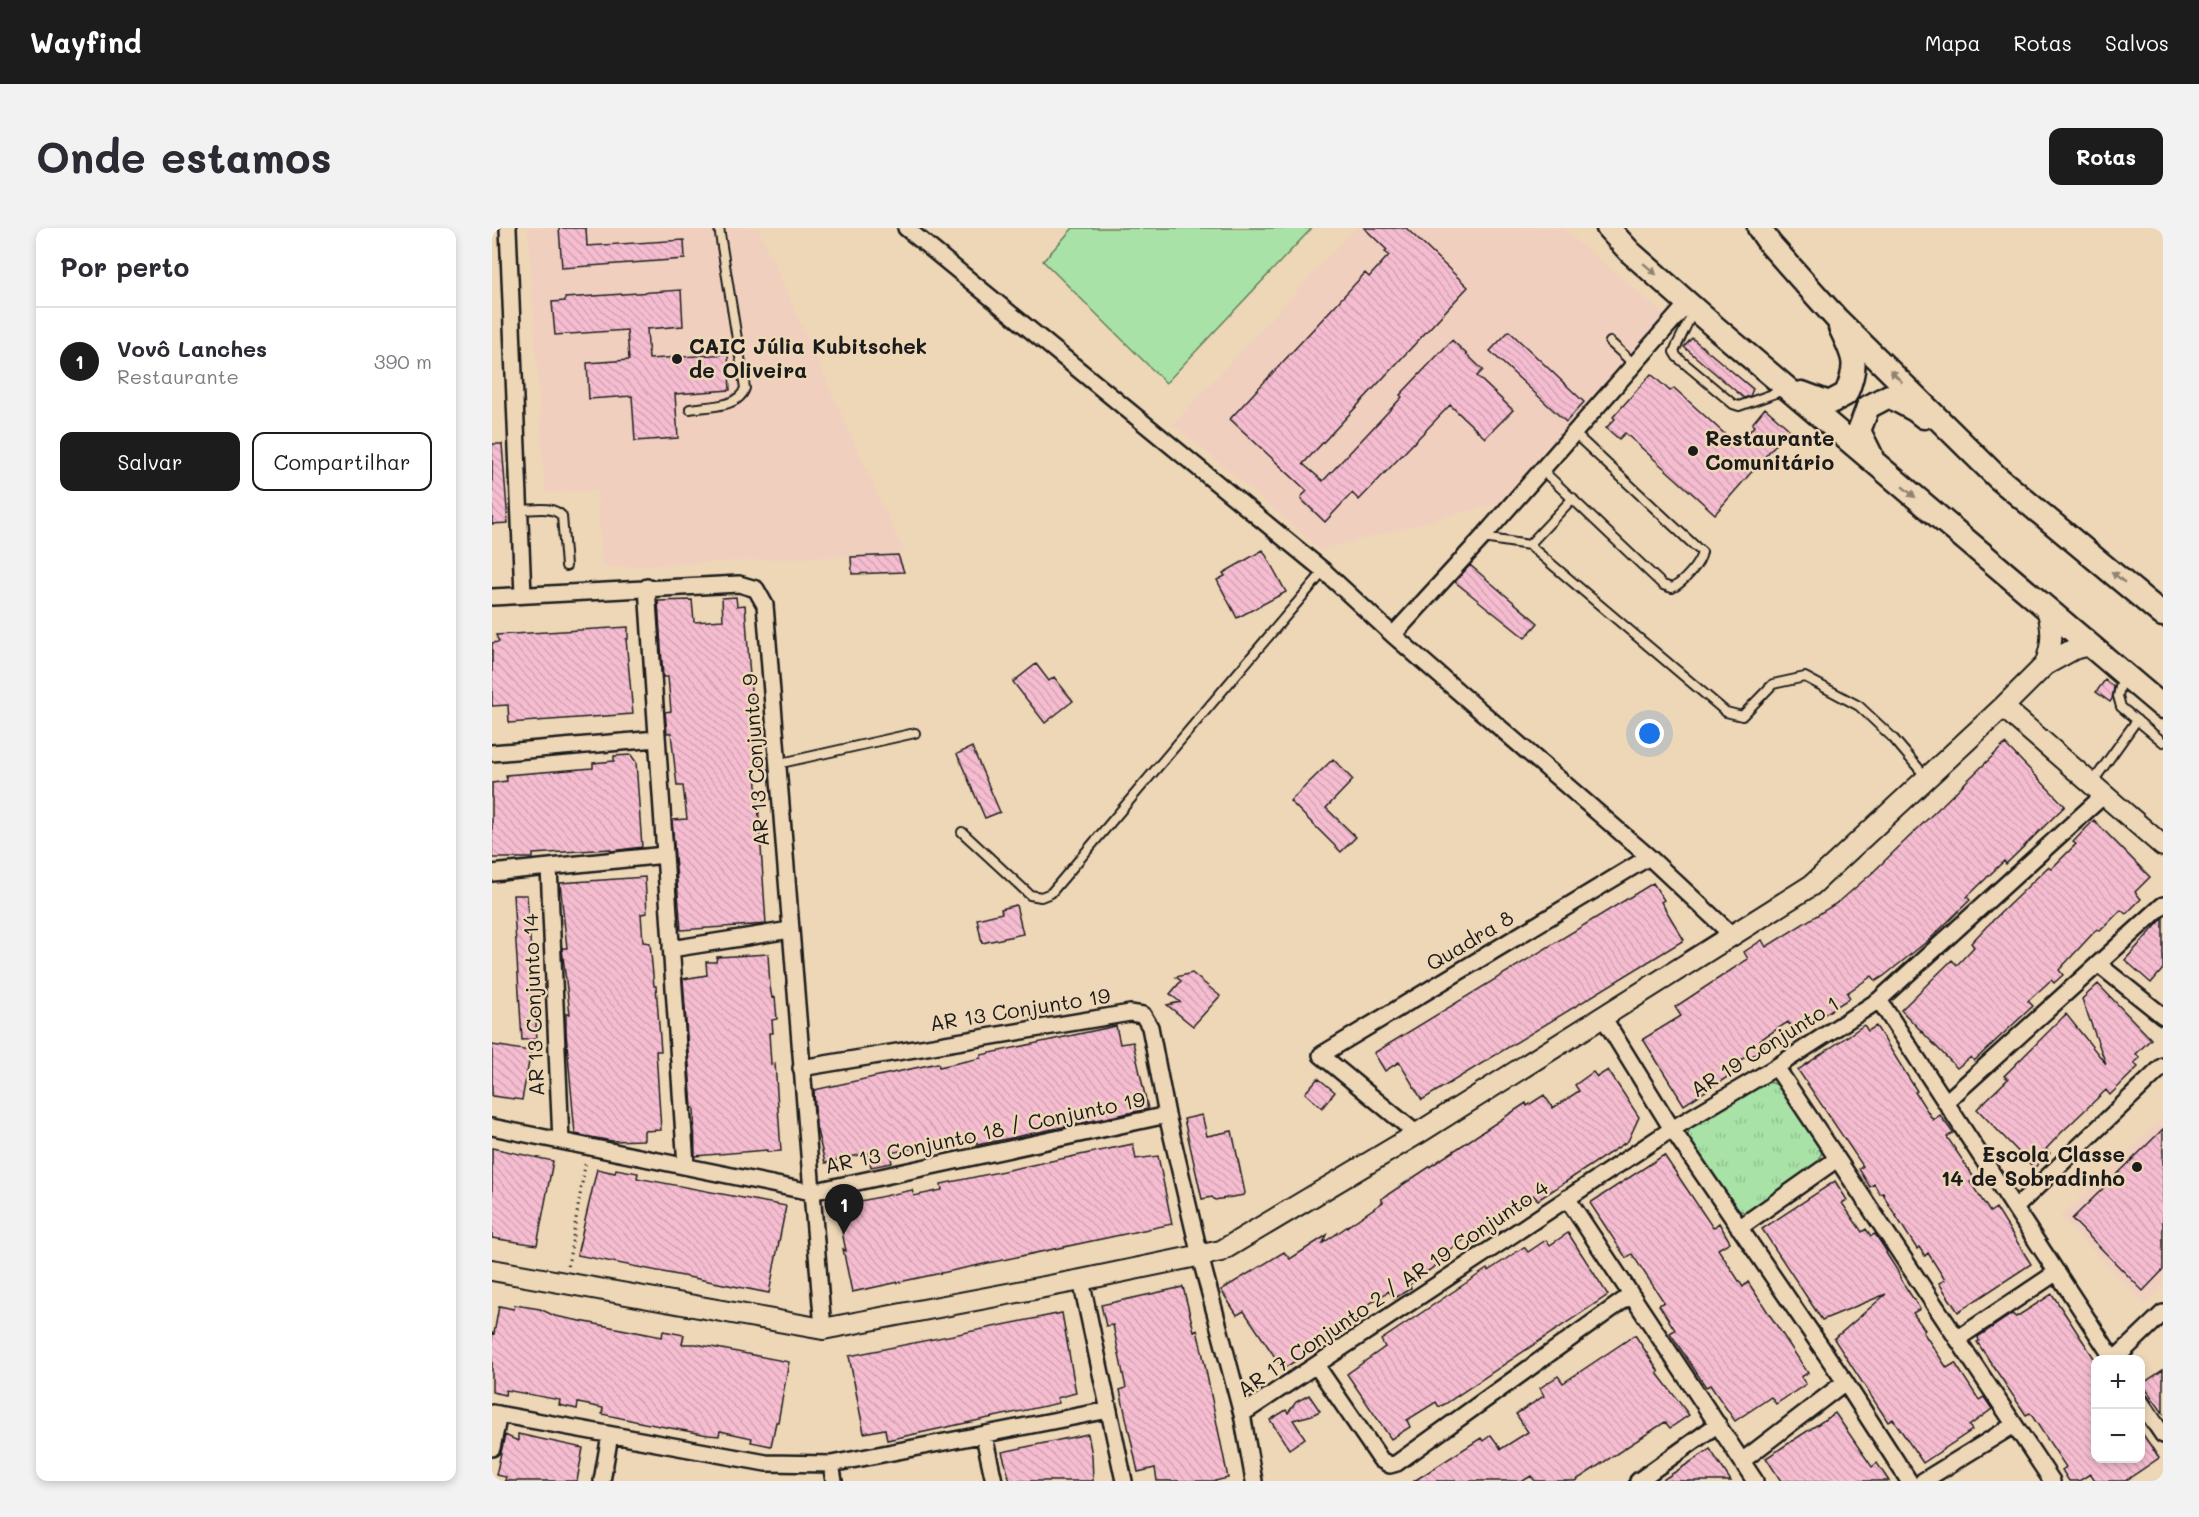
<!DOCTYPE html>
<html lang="pt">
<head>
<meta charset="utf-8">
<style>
  :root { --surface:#fff; --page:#f2f2f3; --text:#2b2b33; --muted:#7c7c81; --line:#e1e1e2; --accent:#1c1c1c }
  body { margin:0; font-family:Mali,sans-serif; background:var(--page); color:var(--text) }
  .controls { position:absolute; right:18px; bottom:18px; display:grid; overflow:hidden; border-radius:12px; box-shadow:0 3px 9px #0003 }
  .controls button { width:54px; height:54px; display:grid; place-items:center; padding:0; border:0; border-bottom:2px solid var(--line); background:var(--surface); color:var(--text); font:30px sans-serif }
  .you { position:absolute; left:1158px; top:506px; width:21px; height:21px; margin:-15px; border:4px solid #fff; border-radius:50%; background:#1a73e8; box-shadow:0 0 0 9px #1a73e833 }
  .badge { display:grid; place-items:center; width:39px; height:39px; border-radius:50%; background:var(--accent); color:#fff; font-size:20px; font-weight:700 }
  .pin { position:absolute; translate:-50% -50px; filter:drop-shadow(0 2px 3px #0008) }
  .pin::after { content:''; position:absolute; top:32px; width:21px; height:18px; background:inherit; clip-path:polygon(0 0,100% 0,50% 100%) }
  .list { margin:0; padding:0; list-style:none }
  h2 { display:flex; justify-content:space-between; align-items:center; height:78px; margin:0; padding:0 24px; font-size:26px }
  h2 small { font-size:20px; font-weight:400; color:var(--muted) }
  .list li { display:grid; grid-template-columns:39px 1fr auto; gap:18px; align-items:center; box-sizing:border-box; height:108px; padding:0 24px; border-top:2px solid var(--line) }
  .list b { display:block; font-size:22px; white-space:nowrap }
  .list p { margin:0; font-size:20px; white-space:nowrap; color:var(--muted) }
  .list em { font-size:20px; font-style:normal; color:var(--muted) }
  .actions { display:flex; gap:12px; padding:18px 24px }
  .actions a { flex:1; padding:14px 0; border:2px solid var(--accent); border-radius:12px; text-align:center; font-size:21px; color:var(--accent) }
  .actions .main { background:var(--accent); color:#fff }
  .map { position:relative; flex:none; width:1671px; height:1253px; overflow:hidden; border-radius:12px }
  header { display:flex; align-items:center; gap:36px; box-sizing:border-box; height:84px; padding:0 30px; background:var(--accent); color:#fff }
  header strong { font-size:28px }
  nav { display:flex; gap:33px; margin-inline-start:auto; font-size:21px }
  .intro { display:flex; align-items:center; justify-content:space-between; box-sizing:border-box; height:144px; padding:0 36px }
  h1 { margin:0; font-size:42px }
  .button { padding:15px 27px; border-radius:12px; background:var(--accent); color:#fff; font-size:21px; font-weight:700 }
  main { display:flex; gap:36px; padding:0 36px }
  aside { flex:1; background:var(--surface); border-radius:12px; box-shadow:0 3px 9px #0003 }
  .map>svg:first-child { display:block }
</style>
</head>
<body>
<header>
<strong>Wayfind</strong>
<nav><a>Mapa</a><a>Rotas</a><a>Salvos</a></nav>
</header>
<div class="intro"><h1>Onde estamos</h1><a class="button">Rotas</a></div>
<main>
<aside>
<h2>Por perto<small></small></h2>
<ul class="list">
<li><span class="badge">1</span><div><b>Vovô Lanches</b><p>Restaurante</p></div><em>390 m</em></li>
</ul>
<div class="actions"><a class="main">Salvar</a><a>Compartilhar</a></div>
</aside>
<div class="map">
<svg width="1671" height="1253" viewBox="0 0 1671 1253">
  <defs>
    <pattern id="park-tufts" width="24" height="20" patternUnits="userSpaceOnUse" patternTransform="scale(1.5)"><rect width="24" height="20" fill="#a9e2a6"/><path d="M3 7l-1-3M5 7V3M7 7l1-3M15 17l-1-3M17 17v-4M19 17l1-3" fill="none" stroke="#91c18e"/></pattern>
    <pattern id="building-back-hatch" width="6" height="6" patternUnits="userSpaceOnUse" patternTransform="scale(1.5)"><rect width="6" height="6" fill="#f6bdd1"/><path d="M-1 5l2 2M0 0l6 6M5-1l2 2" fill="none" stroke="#d2a2b3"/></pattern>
  </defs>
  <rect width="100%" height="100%" fill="#eed7b7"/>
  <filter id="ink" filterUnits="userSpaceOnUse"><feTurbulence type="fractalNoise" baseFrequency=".0167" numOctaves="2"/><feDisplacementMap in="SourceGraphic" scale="12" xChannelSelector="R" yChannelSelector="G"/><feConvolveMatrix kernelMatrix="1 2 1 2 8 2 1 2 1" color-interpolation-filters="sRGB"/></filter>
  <g filter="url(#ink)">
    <path fill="#f0cfbf" d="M36 0H266L412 325 110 340 105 263 53 264Z
      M863 0H1070L1173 87 1006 275 829 322 681 196Z
      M1671 890V1059L1653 1076 1568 989Z"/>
    <path fill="#a9e2a6" stroke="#627f61" stroke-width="1.5" d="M581 0H820L674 155 551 33Z"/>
    <path fill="url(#park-tufts)" stroke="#627f61" stroke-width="1.5" d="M1271 854 1281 855 1289 859 1331 921 1325 937 1256 983 1252 984 1245 982 1195 912 1196 905 1199 899Z"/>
    <path fill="url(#building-back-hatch)" stroke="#1c1c1c" stroke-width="1.5" d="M67 0H94L95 18 192 12 193 31 70 40Z
      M872 0H914L976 59 811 236 831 253 910 169 908 167 960 112 991 142 985 148 1021 182 993 210 958 177 867 272 860 265 833 294 810 272 809 269 815 263 738 191 873 45 877 49 897 27 893 24 895 22Z
      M189 62 191 98 155 101 157 131 236 126 238 162 183 166 186 210 143 213 140 168 97 171 95 135 137 132 135 102 63 107 60 74 73 73V70Z
      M1017 103 1092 174 1074 194 998 123Z
      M1200 110 1261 161 1258 168 1252 170 1192 119Z
      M1159 146 1178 163 1182 160 1246 218 1262 198 1260 196 1273 180 1297 201 1223 286 1133 205 1127 211 1114 200 1123 191 1121 189Z
      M0 216H10L16 295 0 296Z
      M771 322 794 364 745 390 725 352 733 348 731 345Z
      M406 327 412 344 360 346 359 329Z
      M978 337 1046 395 1033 410 963 354Z
      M244 369 245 378 253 377 263 521H266L267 542 264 543 274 696 189 702 180 592 195 591 191 558H185L179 505H175L173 484 179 483 176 449H171L166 373 200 372 202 394 231 392 230 370Z
      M136 399V411H134L141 486 17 495 16 477 0 478V415L7 414 4 407Z
      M544 436 557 453 562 449 581 473 553 495 521 454Z
      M1613 452 1622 459 1620 471 1618 474 1604 464Z
      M1513 516 1573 578 1514 636 1512 633 1475 669 1478 672 1438 711 1392 748 1384 753 1380 748 1355 765 1358 770 1303 805 1296 794 1268 812 1273 820 1257 830 1255 828 1234 842 1237 848 1192 877 1151 811 1189 788 1183 779 1256 731 1252 724 1270 712 1274 719 1348 673 1379 646Z
      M480 519 508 584 493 590 465 526Z
      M139 527 144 534 150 619 119 623 118 621 41 626V630H0V555L15 553 14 547 101 540V535L122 533V528Z
      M841 531 861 552 834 580 864 609 849 624 798 573Z
      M1602 592 1658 649 1643 664 1649 671 1634 686 1629 682 1608 703 1605 701 1567 742 1571 747 1562 755 1559 752 1536 773 1541 778 1482 833 1479 829 1465 840 1409 782 1460 732 1465 737 1482 719 1479 715 1494 699 1556 639 1559 641 1584 616 1581 614Z
      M153 649 155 685 149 686 151 714 158 715 162 758H164L169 823H164L169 902 152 903V912L120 913 83 906 74 804V786H78L70 720H75L68 655Z
      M1161 655 1172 672 1169 674 1192 712 930 872 907 834 893 843 882 825Z
      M21 667H35L45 811 30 812Z
      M524 677 531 706 490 715 485 691 510 685 509 681Z
      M1671 690V741L1659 755 1633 732Z
      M276 726 278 758 280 770 283 769 285 791 280 792 281 805H277L279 836 283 835 289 923 275 924V922L203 928 202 880H200L191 751 215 747 214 734H224L225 729Z
      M700 745 728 768 701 798 675 777 688 774 678 766 689 753 684 749Z
      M1606 756 1659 811 1644 826 1648 830 1642 835 1646 839 1618 867 1614 862 1569 905 1554 921 1558 925 1542 940 1485 881 1516 851 1512 848 1574 786 1614 836 1590 771Z
      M1372 797 1376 803 1384 798 1425 863 1423 864 1441 892 1448 887 1461 905 1455 909 1483 951 1478 954 1498 984 1504 980 1539 1036 1466 1084 1447 1055 1453 1052 1436 1025 1433 1028 1427 1019 1425 1021 1395 974 1391 965 1388 966 1382 956 1378 959 1367 941 1371 938 1306 842Z
      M624 798 628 816 641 814 656 881 485 917 484 910 432 921 431 918 398 925 400 935 379 939 376 925 333 935 324 898 322 862 446 835 447 839 489 830V827Z
      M0 817 39 823 30 872 0 868Z
      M1116 842 1147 889 1136 913 1046 972 1041 967 1016 983 1006 991 1007 993 990 1005 991 1008 979 1016 975 1010 951 1026 954 1030 917 1057 919 1060 902 1071 897 1063 842 1099 846 1105 791 1141 752 1083 745 1087 729 1062 792 1024 798 1031 835 1007 831 1015 891 974 889 971 1034 875 1035 878 1052 867 1061 880 1087 863 1083 857 1101 844 1105 849Z
      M826 850 843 864 830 880 813 865Z
      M710 887 715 908 740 903 753 965 752 967 723 972 720 969 710 971 692 891Z
      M1671 901V1042L1651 1063 1580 991Z
      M641 916 644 931 666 928 680 996 360 1064 351 1021 354 1023 346 984 365 980 364 974 420 962 422 968 450 962 449 956Z
      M0 920 61 933 45 1017 0 1010Z
      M1172 927 1221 1000 1227 995 1238 1014 1226 1021 1251 1059 1256 1054 1316 1145 1309 1149 1314 1156 1284 1176 1279 1169 1243 1193 1218 1157 1214 1159 1178 1105 1183 1102 1167 1077 1172 1074 1140 1026 1134 1030 1098 975Z
      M105 941 123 945 124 941 146 945 145 950 294 978 277 1065 85 1027Z
      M1343 953 1355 972 1350 975 1370 1004 1374 1001 1379 1008 1383 1006 1395 1024 1394 1025 1405 1042 1409 1052 1428 1081 1421 1085 1433 1102 1431 1104 1455 1140 1463 1135 1487 1172 1492 1169 1500 1181 1477 1198 1480 1202 1431 1235 1401 1191 1396 1194 1342 1111 1394 1066 1330 1092 1270 1001Z
      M1076 1005 1116 1067 953 1176 947 1179 944 1174 915 1192 918 1199 899 1211 855 1146 893 1119 889 1112 977 1053 995 1041 996 1043 1032 1019 1036 1024 1054 1012 1058 1017Z
      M691 1059 702 1103 705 1102 710 1123 736 1250 723 1253H665L663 1240 646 1244 628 1162 634 1160 621 1097 614 1098 609 1077Z
      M1560 1066 1604 1133V1230H1648V1202L1667 1230 1633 1253H1603L1598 1246 1587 1253H1577L1570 1242 1574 1239 1538 1185 1534 1187 1485 1114 1487 1113 1486 1109 1520 1086 1524 1089Z
      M23 1077 48 1081 63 1088 170 1109 171 1103 192 1107 190 1116H204L297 1134 286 1194H284L279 1218 259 1214 260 1210 228 1203 227 1208 216 1207 152 1195 110 1186 111 1180 86 1175 85 1181 67 1177 68 1172 14 1162 13 1167 0 1164V1105L2 1106 7 1078 22 1081Z
      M570 1085 584 1165 565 1170 567 1175 395 1212 393 1201 372 1205 357 1128Z
      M1143 1107 1167 1144 1165 1145 1197 1187 1178 1200 1173 1194 1083 1253H1043L1039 1248 1031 1253H922L989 1210 991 1213 999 1207 1009 1221 1036 1204 1024 1186 1052 1168 1048 1160 1066 1148 1071 1155Z
      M1671 1142V1185L1650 1156Z
      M817 1167 828 1183 820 1187 801 1192 813 1210 797 1221 778 1192 794 1182 796 1185 804 1174Z
      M1343 1185 1380 1239 1385 1235 1397 1253H1289L1274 1230Z
      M26 1206 91 1220 85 1253H13L14 1249 4 1247 13 1207 26 1213Z
      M596 1206 600 1227 601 1253H518L510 1224Z
      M1218 1221 1239 1253H1169L1200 1233Z"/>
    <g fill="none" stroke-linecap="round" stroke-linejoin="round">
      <defs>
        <path id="service" d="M1202 82 1184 119 1182 124 1185 129 1241 176 1247 178 1292 162
          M1118 114 1143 137
          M198 181C216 178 247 180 253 160L227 0
          M1050 242 1171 357 1180 360C1191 355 1208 336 1210 324L1204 319 1083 206
          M28 282C41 282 60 277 70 288L74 338
          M991 310 1037 317 1234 484 1250 488 1281 456 1313 449 1367 478 1401 510 1434 549
          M1037 317 1081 270
          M1630 450 1626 468 1629 479 1671 514
          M285 536 423 505
          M1600 555 1645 492
          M470 604 538 667 549 669 559 665 832 343"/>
        <path id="minor" d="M16 0 31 367
          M414 0 832 343 901 407 1157 629
          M155 359 194 938
          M0 369 247 356 264 361 273 377 331 1101
          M901 407 990 310 1196 75
          M0 525 165 511
          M57 639 69 913
          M0 645 173 627
          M179 721 298 702
          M1606 736 1671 788
          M1387 772 1622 1132
          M1111 789 1180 901 1353 1154 1417 1253
          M1284 839 1560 1253
          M309 840 638 785 651 787 658 799 675 887 708 1028 750 1186 762 1253
          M1454 874 1671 677
          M0 899 319 964 675 887
          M925 906 829 827 1157 629 1240 707
          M1075 970 1263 1253
          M1523 980 1671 838
          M1247 1000 1345 931
          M589 1052 632 1253
          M1465 1111 1565 1044
          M1622 1132 1671 1085
          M824 1137 889 1232 898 1237 905 1235 1139 1067
          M1648 1173 1671 1207
          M0 1185 274 1235 339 1236 617 1182
          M750 1186 1180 901 1284 839 1387 772 1612 567
          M492 1208 502 1253
          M0 1220 7 1186
          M1250 1233 1353 1154
          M339 1236 342 1253
          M110 1253 118 1207
          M1146 1253 1226 1196
          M1431 1253 1522 1197"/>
        <path id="tertiary" d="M1553 437C1561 416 1561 402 1555 380
          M1511 479 1671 618
          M0 1042 331 1101 589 1052 729 1023 925 906 1320 657 1511 479 1553 437 1582 421 1597 417"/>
        <path id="secondary" d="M1116 0 1138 24 1224 100 1671 479
          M1267 0 1278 16 1344 90 1505 249 1671 387
          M1310 165 1337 175 1354 166C1367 135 1362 129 1348 99
          M1379 227 1367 203 1376 179 1397 168 1423 182 1432 189"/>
      </defs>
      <use href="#service" stroke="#1c1c1c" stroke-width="12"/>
      <use href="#minor" stroke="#1c1c1c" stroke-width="20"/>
      <use href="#tertiary" stroke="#1c1c1c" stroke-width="24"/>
      <use href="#secondary" stroke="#1c1c1c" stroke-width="27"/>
      <path stroke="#1c1c1c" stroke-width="3" stroke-dasharray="1.5 4.5" stroke-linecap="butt" d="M76 1038 94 932"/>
      <use href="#service" stroke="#eed7b7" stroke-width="8"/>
      <use href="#minor" stroke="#eed7b7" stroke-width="15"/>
      <use href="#tertiary" stroke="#eed7b7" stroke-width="20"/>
      <use href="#secondary" stroke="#eed7b7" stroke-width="22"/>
    </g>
    <defs><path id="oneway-solid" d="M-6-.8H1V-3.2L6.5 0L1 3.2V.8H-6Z" transform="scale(1.5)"/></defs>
    <g fill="#908371">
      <use href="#oneway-solid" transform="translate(1158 41) rotate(41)"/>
      <use href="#oneway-solid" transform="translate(1404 148) rotate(-135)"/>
      <use href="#oneway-solid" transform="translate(1417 264) rotate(40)"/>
      <use href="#oneway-solid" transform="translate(1626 349) rotate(-140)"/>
    </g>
  </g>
  <g fill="#1c1c1c" stroke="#eed7b7" stroke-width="2">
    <circle cx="185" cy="131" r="6"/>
    <circle cx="1201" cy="223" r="6"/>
    <circle cx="1645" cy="939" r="6"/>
  </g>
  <g text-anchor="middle" stroke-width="5" stroke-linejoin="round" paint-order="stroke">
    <g font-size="21" font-weight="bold" fill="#1c1c1c" stroke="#eed7b7" text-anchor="start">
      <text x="197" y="126">CAIC Júlia Kubitschek<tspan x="197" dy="24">de Oliveira</tspan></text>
      <text x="1213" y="218">Restaurante<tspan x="1213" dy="24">Comunitário</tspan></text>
      <text x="1633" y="934" text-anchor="end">Escola Classe<tspan x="1633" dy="24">14 de Sobradinho</tspan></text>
    </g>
    <g font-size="21" fill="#1c1c1c" stroke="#eed7b7">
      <text transform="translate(264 532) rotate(-94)" y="7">AR 13 Conjunto 9</text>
      <text transform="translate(978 713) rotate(-31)" y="7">Quadra 8</text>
      <text transform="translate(42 777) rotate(-92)" y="7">AR 13 Conjunto 14</text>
      <text transform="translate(528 782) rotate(-9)" y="7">AR 13 Conjunto 19</text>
      <text transform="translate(1273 819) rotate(-32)" y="7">AR 19 Conjunto 1</text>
      <text transform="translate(493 905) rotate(-12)" y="7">AR 13 Conjunto 18 / Conjunto 19</text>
      <text transform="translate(901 1061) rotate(-34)" y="7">AR 17 Conjunto 2 / AR 19 Conjunto 4</text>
    </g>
  </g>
</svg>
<div class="controls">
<button>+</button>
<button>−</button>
</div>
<div class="you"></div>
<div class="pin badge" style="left:352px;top:1006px">1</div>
</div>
</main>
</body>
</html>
